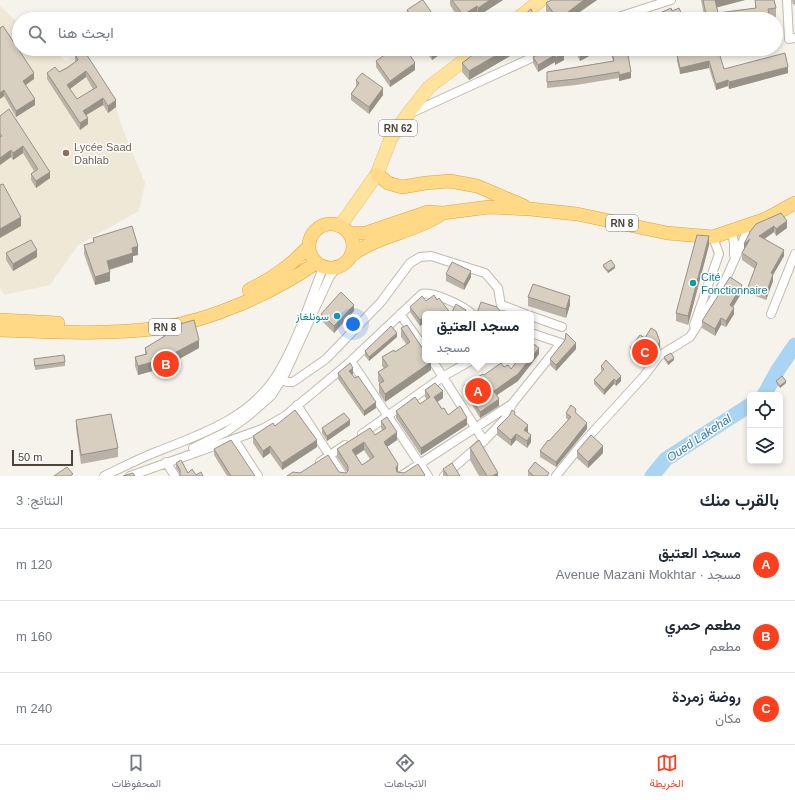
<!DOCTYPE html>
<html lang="ar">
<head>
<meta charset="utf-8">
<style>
  :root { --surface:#fff; --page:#f6f6f7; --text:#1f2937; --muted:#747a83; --line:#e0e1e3; --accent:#fc3f1d }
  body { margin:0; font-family:Helvetica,Vazirmatn,sans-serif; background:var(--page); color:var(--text); direction:rtl }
  .controls { position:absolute; right:12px; bottom:12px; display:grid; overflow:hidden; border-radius:6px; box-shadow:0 2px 6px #0003 }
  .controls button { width:36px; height:36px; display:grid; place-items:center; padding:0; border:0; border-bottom:1px solid var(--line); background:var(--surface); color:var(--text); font:20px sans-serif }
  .scale { position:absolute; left:12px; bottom:10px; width:61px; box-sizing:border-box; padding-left:4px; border:2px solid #4b4439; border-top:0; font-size:11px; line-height:14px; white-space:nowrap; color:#4b4439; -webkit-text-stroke:3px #fff; paint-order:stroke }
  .you { position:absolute; left:353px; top:324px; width:14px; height:14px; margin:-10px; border:3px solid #fff; border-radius:50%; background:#1a73e8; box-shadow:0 0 0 6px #1a73e833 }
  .badge { display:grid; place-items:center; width:26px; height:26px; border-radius:50%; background:var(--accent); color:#fff; font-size:13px; font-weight:700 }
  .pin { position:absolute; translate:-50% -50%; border:2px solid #fff; box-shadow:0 1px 4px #0006 }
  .popup { position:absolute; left:422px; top:311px; width:112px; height:52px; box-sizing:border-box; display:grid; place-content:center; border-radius:6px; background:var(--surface); filter:drop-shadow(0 1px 3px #0005); font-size:13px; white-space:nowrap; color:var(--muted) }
  .popup b { font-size:15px; color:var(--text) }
  .popup::after { content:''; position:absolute; left:50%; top:100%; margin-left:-8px; border:8px solid transparent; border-top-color:var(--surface) }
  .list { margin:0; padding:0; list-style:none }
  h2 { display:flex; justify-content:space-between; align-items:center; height:52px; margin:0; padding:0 16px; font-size:17px }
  h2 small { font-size:13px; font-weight:400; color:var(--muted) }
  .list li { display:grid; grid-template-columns:26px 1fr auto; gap:12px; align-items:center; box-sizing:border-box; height:72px; padding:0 16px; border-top:1px solid var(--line) }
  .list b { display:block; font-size:15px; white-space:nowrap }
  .list p { margin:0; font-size:13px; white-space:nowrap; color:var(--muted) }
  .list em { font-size:13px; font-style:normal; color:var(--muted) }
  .icon { flex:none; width:22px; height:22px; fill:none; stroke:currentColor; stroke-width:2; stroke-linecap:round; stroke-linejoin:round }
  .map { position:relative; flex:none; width:795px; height:476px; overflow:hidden; direction:ltr }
  .search { position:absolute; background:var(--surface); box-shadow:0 2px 6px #0003; left:12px; right:12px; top:12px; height:44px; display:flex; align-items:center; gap:10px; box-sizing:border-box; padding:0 14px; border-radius:22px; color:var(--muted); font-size:15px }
  .sheet { height:268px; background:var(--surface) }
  nav { display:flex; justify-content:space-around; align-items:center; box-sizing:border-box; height:56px; border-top:1px solid var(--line); background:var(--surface); font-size:11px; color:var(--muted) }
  nav a { display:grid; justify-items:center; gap:2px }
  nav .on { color:var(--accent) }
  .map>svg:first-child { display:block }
</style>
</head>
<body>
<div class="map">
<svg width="795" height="476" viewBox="0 0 795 476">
  <rect width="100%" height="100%" fill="#f6f3ec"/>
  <path fill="#efe8d6" d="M0 6 19 24V49H51L66 61 77 55 116 107 120 122 145 183 139 211 78 245 50 285 4 295 0 287Z"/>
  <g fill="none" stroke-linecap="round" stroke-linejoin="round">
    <path stroke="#a9d4f2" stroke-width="15" d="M764 395 778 370 795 345
      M652 476 666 459 750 405"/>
    <defs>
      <path id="minor" d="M787 0 789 39 795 38
        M612 19 671 0
        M411 113 551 49
        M732 232 734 243V255
        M502 305 525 314
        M400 314 425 349
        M771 314 795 254
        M531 316 562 327
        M694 325 719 254 713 237
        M432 360 484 441
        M351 361 428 476
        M278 377 287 382H293L326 359 381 302 410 263 420 257 431 256 485 273 498 288 502 311
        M297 405 343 476
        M362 434 444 376 472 360
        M234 439 258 476
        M193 448 226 432 247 417 271 396 284 376 330 276 336 269
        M166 462 175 476
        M320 462 345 445
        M104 476C121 468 138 459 156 452 202 434 251 418 278 373 297 342 308 306 321 273L320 266
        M130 476 262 429 285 416 351 361 422 294C433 291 464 306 472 314
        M401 476 512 404
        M444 476 484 441 505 419 512 404 561 343 531 333
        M556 476 581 445 644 376 659 356 690 337 725 281 745 236V228"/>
      <path id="primary" d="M517 19 541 0
        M340 226 377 174 391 138 407 115 429 87 479 49"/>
      <path id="trunk" d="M377 174 388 183 402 187 426 183 450 181 477 186 524 206
        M309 246a22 22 0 1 1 44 0a22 22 0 1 1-44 0Z
        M349 233H366L428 212 443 213 489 207 530 209 577 214 667 233 713 237 766 219 795 203
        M352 255C379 235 415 232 443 213
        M249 290C272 278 291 266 308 247
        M0 320 58 323
        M0 330C53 332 108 335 160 328 212 320 273 293 316 263"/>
    </defs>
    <use href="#minor" stroke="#c2bbae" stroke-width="10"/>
    <use href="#primary" stroke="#e6c16a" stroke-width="14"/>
    <use href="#trunk" stroke="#e0a43c" stroke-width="14"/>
    <use href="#minor" stroke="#fff" stroke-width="8"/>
    <use href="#primary" stroke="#ffe39c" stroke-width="13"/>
    <use href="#trunk" stroke="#ffd985" stroke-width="13"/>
  </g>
  <path fill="#bab2a6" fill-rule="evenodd" d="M450 0H503L478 16 477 15 471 19H459L450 5Z
    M551 0H597L571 18V19H552L546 11V3Z
    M701 0H745L717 7 718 13 755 8V0H774L776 8V17H769L770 19H702V15H704Z
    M792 0H795V4L793 5Z
    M407 10 436 19H408L407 17Z
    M672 11 682 19H661L660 17V13Z
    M0 28 34 79 25 85 35 105 16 117 4 96 0 99Z
    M424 49H448L432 60Z
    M481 49H522L469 80 462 72V63Z
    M550 49 564 60 555 65V62L538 72 533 63V57Z
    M574 49H602L580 61Z
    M610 49H627L631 78 619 81V78L576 85 547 88V72L613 61Z
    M703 49 724 69 788 73 729 89 728 86 716 90 709 68 680 74 677 61V55Z
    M722 49H759L723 54Z
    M75 54 116 107 108 113 103 105 86 115 88 124 80 130 47 79V73L59 72 75 62ZM86 77 93 89 77 99 70 89Z
    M376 61 415 70 390 87 376 67Z
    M356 80 383 95 369 114 351 100V94L356 87Z
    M0 116 50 178 36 188 31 180V174L34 171 23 153 13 160 11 157 0 165Z
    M781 213 787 228 776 236 774 232 765 239 784 256 773 275V281L766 300 748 293V287L755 269 742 260V253L744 249Z
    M93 238 138 255 133 256V262L110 270V281L95 285 84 254V245L93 243Z
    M709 245 688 325 676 321V313Z
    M6 253 37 257 13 271 6 260Z
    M603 265 615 268 608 273 603 267Z
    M446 274 471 277 464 290 446 281Z
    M742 292 733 307 734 314 726 327 721 325 715 336 702 328V321Z
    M528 297 570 305 566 318 528 306Z
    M437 300 451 314H425L420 326 410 312V307L426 301Z
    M354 311 334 333 321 320V314Z
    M401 328 431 370 385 402 379 393V384H380L378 381V372L384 369 382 366V357L395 352 407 345 401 337Z
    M163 329 199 348 163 368 138 375 135 366V357L145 354V348L163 338Z
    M397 337 369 361 365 356V351Z
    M645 338 660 349 653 355H650L643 364 630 355V348Z
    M576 349 556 371 550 365V359Z
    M539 354 518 381 497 395 499 406 480 418 464 391V385L484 375 504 367 511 369Z
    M664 357 674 360 668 365 664 359Z
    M34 359 65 362V366L35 370Z
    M601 366 621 381 616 386 614 384 604 395 594 384V380L602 371 601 370Z
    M338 373 353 374H352L376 408 364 416 338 379Z
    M776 381 786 383 780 388 776 383Z
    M425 390 443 398 437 402 442 409 448 415 467 425 421 455 396 418V411L420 404 427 400 425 397Z
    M566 413 576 414 587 429 556 467 540 457V451L549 441 568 420 566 418Z
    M515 415 528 431V432L531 442 527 448 516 440 511 446 497 435V428Z
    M76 420 118 448V457L81 464 76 428Z
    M381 421 397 440 387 447 398 471V472L425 476 300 473 339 472 346 473 347 472 337 457V449L375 435 382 430 381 428ZM364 450 370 459 362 465 356 455Z
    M350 425 327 441 322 433V428Z
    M275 426 317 447 282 470 270 453 263 458 253 443V436Z
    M470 448 498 476H479L470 460Z
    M214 449 255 476H227L214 455Z
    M577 451 603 453 588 468 577 458Z
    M176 463 188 473 196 475 180 474 176 468Z
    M443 469 460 476H443Z
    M528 471 549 476H528Z"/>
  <path fill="#979187" d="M490 0H503L478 16V8Z
    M584 0H597L571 18V19H568V12Z
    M715 0H745L715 8Z
    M477 6V15L471 19H463V15Z
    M682 15V19H675V18Z
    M438 49H448L432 60V53Z
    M507 49H522L469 80V71Z
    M592 49H602L580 61V55Z
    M564 53V60L555 65V58Z
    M555 55V62L538 72V65Z
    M709 61V68L680 74V68Z
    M415 63V70L390 87V81Z
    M788 67V73L729 89V82Z
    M86 71V77L67 91V85Z
    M631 72V78L619 81V75Z
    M34 73V79L23 87V81Z
    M728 80V86L716 90V84Z
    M383 88V95L369 114V107Z
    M4 90V96L0 99V93Z
    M103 98V105L83 117V111Z
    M35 99V105L16 117V111Z
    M116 100V107L108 113V106Z
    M88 118V124L80 130V123Z
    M23 146V153L13 160V153Z
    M11 150V157L0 165V158Z
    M50 172V178L36 188V181Z
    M21 217V226L0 238V229Z
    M787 221V228L776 236V229Z
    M774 226V232L759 242V236Z
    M709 236V245L688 325V316Z
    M750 239 744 251V244Z
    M138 246V255L133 256V262L107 270V261L132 248Z
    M37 250V257L13 271V264Z
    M784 250V256L773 275V281L766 300V294L771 273Z
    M615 266V268L608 273V271Z
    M471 271V277L464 290V284Z
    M110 272V281L95 285V277Z
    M742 285V292L730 312V305Z
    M570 296V305L566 318V309Z
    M354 305V311L334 333V326Z
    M734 308V314L726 327V321Z
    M425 317V322L420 326V320Z
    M721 318V325L715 336V329Z
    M397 333V337L369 361V357Z
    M199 340V348L163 368 138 375V366Z
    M660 342V349L653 355V349Z
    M576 343V349L556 371V365Z
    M539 348V354L518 381 494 397V391L529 360H531V358Z
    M650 348V355L643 364V357Z
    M674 358V360L668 365V362Z
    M431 362V370L385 402V394Z
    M353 368V374L349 376V371Z
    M621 376V381L616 386V381Z
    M614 379V384L604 395V390Z
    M786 381V383L780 388V386Z
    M443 391V398L434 404V397Z
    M499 399V406L480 418V412Z
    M376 402V408L364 416V411Z
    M467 418V425L421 455V448Z
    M350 420V425L327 441V436Z
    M587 423V429L556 467V462Z
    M528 425V431L524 437V430Z
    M397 432V440L384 449V442Z
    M516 434V440L511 446V440Z
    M531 435V442L527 448V441Z
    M317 440V447L282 470V463Z
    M364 442V450L352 458V450Z
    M270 446V453L263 458V451Z
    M603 446V453L588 468V462Z
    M398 464V471L396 476V468Z
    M498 473V476H492Z"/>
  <path fill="#d8cfc1" stroke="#979187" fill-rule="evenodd" d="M422 0H423L436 19H413L407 10Z
    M452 0H490L478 8 477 6 463 15Z
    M551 0H584L568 12 571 16 568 19H558L546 3Z
    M703 0H715L718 13 756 8 755 0H774L776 8 768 9 770 19H703L702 15 706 14Z
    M671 8 672 11 679 8 682 15 675 18 676 19H663L660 13Z
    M531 9 535 19H511L513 17H522Z
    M3 26 34 73 23 81 35 99 16 111 4 90 0 93V28Z
    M83 49 116 100 108 106 103 98 83 111 88 118 80 123 47 73 55 67 59 72 67 68 78 60 75 54ZM86 71 97 87 77 99 67 85Z
    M393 49H406L415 63 390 81 376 61Z
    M429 49H438L432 53Z
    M481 49H507L469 71 462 63Z
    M550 49H562L564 53 555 58V55L538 65 533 57Z
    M577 49H592L580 55Z
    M611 49H627L631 72 619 75V72L576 79 547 82V72L614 61Z
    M703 49H718L724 69 785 53 788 67 729 82 728 80 716 84 709 61 680 68 677 55Z
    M362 73 383 88 369 107 351 94 359 83 356 80Z
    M9 109 50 172 36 181 31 174 38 169 23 146 13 153 11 150 0 158V137L2 136 0 134V116Z
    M3 184 21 217 0 229V185Z
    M781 213 787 221 776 229 774 226 759 236 784 250 771 273 773 274 766 294 748 287 757 263 742 253 750 239 744 244 750 232 756 224Z
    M132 226 138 246 132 248 133 253 107 261 110 272 95 277 84 245 94 242 93 238Z
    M697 235 709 236 688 316 676 313Z
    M31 240 37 250 13 264 6 253Z
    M611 260 615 266 608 271 603 265Z
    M452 262 471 271 464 284 446 274Z
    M730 277 742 285 730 305 734 308 726 321 721 318 715 329 702 321Z
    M533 284 570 296 566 309 528 297Z
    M341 292 354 305 334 326 321 314Z
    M434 295 437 300 439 298 451 314H448L443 311 444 314H434L432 311 429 314H425V317L420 320 410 307 422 296 426 301Z
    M481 302 497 307 500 311H505L514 314H480L477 313Z
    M456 304 466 310 464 314H451Z
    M194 320 199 340 163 359 138 366 135 357 147 354 145 348 165 336 163 329Z
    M407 325 425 352V360H430L431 362 385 394 379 384 384 381 378 372 388 366 382 357 394 350 395 352 410 342 401 328Z
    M391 326 397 333 369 357 365 351Z
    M651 328 656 331 660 342 653 349 650 348 643 357 630 348 640 335 645 338Z
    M566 333 576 343 556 365 550 359 565 340Z
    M531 342 539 348 531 358Z
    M671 353 674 358 668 362 664 357Z
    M64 355 65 362 35 366 34 359Z
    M518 360H529L518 374 494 391 499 399 480 412 464 385 483 374 484 375 501 363 504 367 508 365 511 369Z
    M606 360 621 376 616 381 614 379 604 390 594 380 604 369 601 366Z
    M350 363 353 368 349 371 355 378 358 376 376 402 364 411 338 373Z
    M782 376 786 381 780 386 776 381Z
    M435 383 443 391 434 397 442 409 444 408 448 415 460 406 467 418 421 448 396 411 415 397 420 404 430 397 425 390Z
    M571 405 576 409 575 412 587 423 556 462 540 451 548 440 549 441 571 417 566 413Z
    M295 410 317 440 282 463 270 446 263 451 253 436 273 423 275 426Z
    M512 410 515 412 514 414 528 425 524 430 531 435 527 441 516 434 511 440 497 428 509 416Z
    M344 413 350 420 327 436 322 428Z
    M111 414 118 448 81 455 76 420Z
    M387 417 397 432 384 442 398 464 396 468 397 472 404 473 418 464 425 475 424 476H287L293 472 300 473 328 455 339 472 346 473 348 471V466L337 449 370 428 375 435 386 428 381 421ZM364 442 374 457 362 465 352 450Z
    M591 435 603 446 588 462 577 451Z
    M231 440 255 476H231L214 449Z
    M479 440 498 473 492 476H487L470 448Z
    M181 460 188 473 192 469 196 475 201 472 203 476H180V470L176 463Z
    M535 462 549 473 547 476H534L528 471Z
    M452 463 460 476H448L443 469Z
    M67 467 73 474 70 476H54Z
    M133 473 135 476H123L129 474Z"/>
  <circle fill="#8d6e63" stroke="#fff" stroke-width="1.5" cx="66" cy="153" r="4"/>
  <g fill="#0f9aa8" stroke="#fff" stroke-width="1.5">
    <circle cx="693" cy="283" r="4"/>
    <circle cx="337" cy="316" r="4"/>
  </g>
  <g text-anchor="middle" stroke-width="3" stroke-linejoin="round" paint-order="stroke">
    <g fill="#fff" stroke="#817c74" stroke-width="1">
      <rect x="379" y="120" width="38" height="16" rx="3"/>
      <rect x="606" y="215" width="32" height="16" rx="3"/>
      <rect x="149" y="319" width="32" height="16" rx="3"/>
    </g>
    <g font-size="10" font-weight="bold" fill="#4b4439">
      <text x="398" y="132">RN 62</text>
      <text x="622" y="227">RN 8</text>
      <text x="165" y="331">RN 8</text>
    </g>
    <g font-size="11" fill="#785e54" stroke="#fff" text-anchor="start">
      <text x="74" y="151">Lycée Saad<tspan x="74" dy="13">Dahlab</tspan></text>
    </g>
    <g font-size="11" fill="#0d838f" stroke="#fff" text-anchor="start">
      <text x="701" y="281">Cité<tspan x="701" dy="13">Fonctionnaire</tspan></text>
      <text x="329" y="320" text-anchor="end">سونلغاز</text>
    </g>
    <g font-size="12" font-style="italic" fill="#2e7ab2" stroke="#fff">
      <text transform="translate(699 438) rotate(-34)" y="4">Oued Lakehal</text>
    </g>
  </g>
</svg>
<div class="controls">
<button><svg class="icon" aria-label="locate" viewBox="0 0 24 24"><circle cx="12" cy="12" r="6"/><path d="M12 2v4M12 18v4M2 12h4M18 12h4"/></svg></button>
<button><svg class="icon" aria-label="layers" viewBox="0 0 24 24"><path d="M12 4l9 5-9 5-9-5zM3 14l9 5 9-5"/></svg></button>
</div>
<div class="scale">50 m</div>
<div class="you"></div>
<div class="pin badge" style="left:478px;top:391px">A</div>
<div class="popup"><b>مسجد العتيق</b>مسجد</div>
<div class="pin badge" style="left:166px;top:364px">B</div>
<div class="pin badge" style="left:645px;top:352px">C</div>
<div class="search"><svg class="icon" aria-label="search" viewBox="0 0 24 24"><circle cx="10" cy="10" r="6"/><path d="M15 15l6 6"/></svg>ابحث هنا</div>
</div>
<section class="sheet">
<h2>بالقرب منك<small>النتائج: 3</small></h2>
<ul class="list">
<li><span class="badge">A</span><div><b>مسجد العتيق</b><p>مسجد · Avenue Mazani Mokhtar</p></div><em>120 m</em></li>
<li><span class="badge">B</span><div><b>مطعم حمري</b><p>مطعم</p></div><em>160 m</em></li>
<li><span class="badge">C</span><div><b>روضة زمردة</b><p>مكان</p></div><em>240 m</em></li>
</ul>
</section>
<nav>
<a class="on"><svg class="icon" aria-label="map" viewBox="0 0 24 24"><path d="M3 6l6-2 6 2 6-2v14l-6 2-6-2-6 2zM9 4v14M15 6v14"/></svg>الخريطة</a>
<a><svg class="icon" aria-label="directions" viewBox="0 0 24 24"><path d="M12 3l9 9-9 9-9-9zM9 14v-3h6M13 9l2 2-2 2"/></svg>الاتجاهات</a>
<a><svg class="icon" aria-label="saved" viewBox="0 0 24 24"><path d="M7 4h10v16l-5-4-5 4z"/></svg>المحفوظات</a>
</nav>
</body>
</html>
